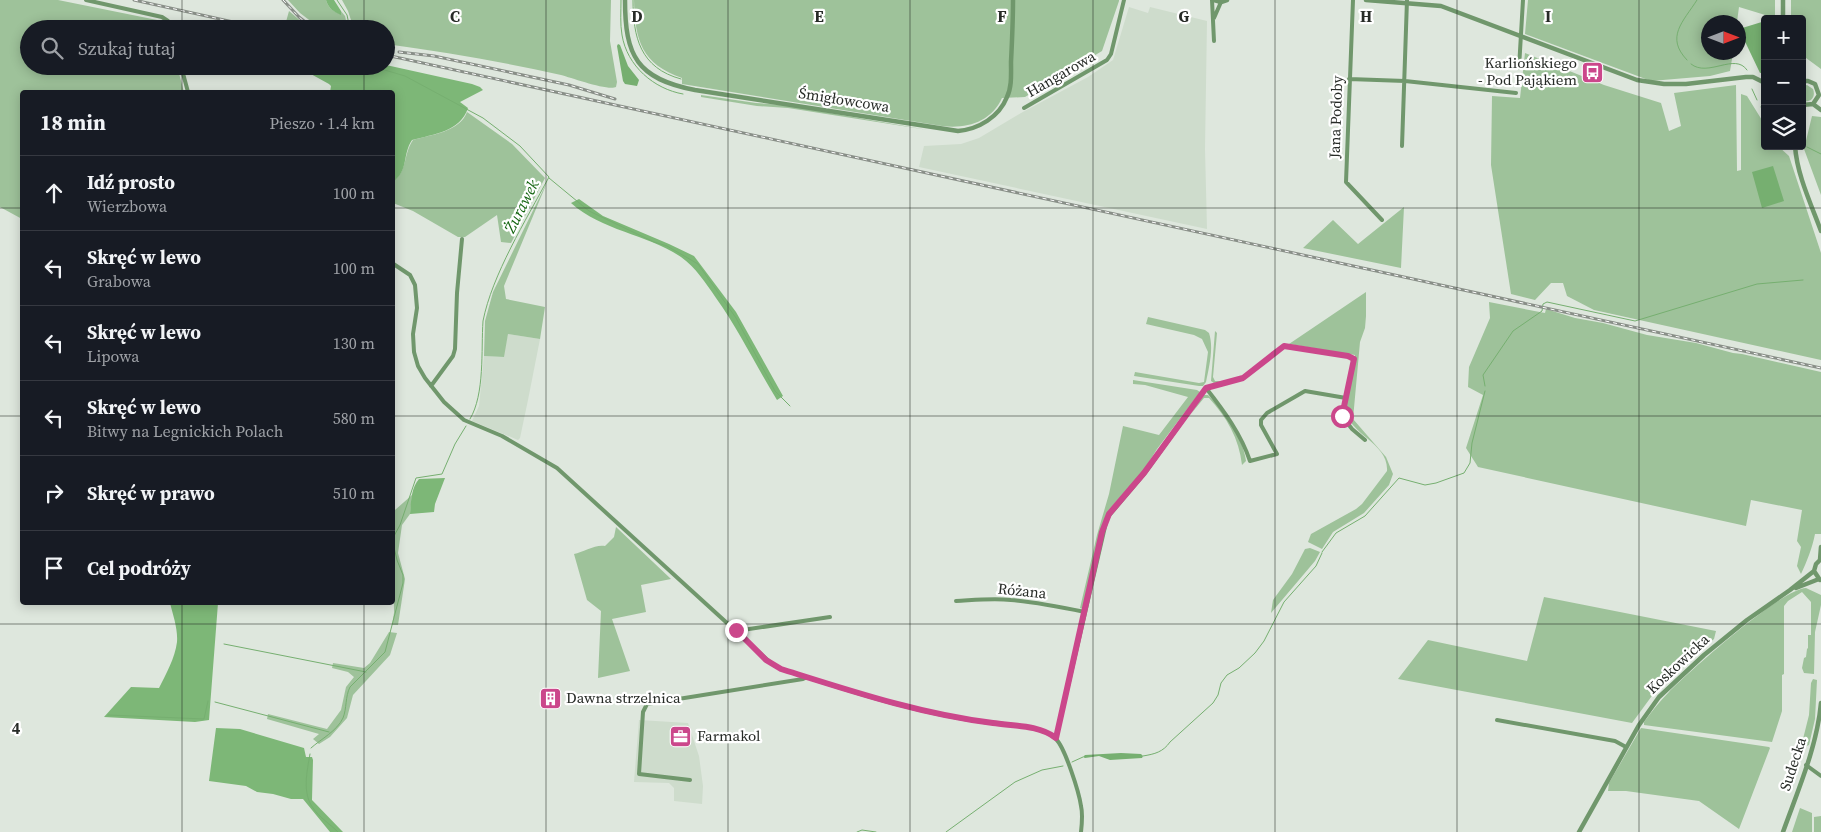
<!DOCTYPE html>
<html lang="pl">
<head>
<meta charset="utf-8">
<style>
  :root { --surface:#171b24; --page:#242831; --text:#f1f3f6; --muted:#9ea1a6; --line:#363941 }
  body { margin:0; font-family:"Source Serif 4",serif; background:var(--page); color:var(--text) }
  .controls { position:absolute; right:15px; top:15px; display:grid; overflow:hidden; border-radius:5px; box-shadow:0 2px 12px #0003 }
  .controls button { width:45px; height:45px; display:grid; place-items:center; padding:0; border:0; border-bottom:1px solid var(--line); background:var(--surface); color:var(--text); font:25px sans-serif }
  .compass { position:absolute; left:1701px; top:15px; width:45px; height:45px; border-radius:50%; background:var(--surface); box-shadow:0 2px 12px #0003; rotate:90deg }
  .stop { position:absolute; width:15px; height:15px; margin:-11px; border:4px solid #cb478b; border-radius:50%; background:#fff }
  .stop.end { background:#cb478b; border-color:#fff; box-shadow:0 1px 5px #0008 }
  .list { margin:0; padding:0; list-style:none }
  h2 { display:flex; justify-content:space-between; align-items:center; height:65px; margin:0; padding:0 20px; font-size:21px }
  h2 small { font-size:16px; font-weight:400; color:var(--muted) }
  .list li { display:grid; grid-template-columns:32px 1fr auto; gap:15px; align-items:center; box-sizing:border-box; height:75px; padding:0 20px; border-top:1px solid var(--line) }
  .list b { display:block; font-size:19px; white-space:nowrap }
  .list p { margin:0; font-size:16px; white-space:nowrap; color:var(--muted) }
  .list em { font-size:16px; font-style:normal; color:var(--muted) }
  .icon { flex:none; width:28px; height:28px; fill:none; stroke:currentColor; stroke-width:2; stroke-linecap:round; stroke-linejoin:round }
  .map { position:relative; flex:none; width:1821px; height:832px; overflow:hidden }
  .search { position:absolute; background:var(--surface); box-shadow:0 2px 12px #0003; left:20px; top:20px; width:375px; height:55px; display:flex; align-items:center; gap:12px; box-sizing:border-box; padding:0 18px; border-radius:28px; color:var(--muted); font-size:19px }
  .panel { position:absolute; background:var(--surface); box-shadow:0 2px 12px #0003; left:20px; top:90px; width:375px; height:515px; border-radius:5px }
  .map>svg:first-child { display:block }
</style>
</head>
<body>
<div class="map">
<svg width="1821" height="832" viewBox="0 0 1821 832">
  <rect width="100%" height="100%" fill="#dee7dd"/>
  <path fill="#cedccc" d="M1129 7 1148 13 1150 7 1207 21 1205 149 1207 229 919 167 924 146 961 144 979 138 1021 113 1088 77 1113 60Z
    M508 334 540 339 528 400 520 438 518 440 472 421 479 406 484 356 503 357Z
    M639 720 688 723 699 756 703 786 702 804 674 801V788L669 783 634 782Z"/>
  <path fill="#9ec29a" d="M0 0H58L162 21 167 24 170 29H29V66H177L184 92H22V219L0 207Z
    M288 0H326C328 8 334 12 341 14V11L345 16 348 29H321L300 13Z
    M342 0H611L610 41 617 82 616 87C608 91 572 78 561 75 503 62 445 52 386 44V29H354L348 11Z
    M634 0H1119V1L1102 51 1025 97 1002 98C991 122 967 129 942 126L682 84V78C642 64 635 41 634 0Z
    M1528 0H1775V18L1739 7 1737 22H1708V52L1733 53 1730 71 1710 76 1651 81 1525 34Z
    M1791 0H1821V69L1802 55V19H1791Z
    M289 11 310 29H284Z
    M1525 53 1604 85 1661 103 1669 131 1681 126 1674 93 1736 85 1737 171 1741 170V94L1747 96 1765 125V146H1778L1789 156 1821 253V360L1594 310 1567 296 1563 283H1551L1535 300 1511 294 1491 165 1492 96 1520 98Z
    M1807 85 1813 89C1816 97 1811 103 1802 101V86Z
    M701 95 756 103 784 105 928 130 788 108 757 106 701 97Z
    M467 112 512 144 545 178 511 243 501 242 497 215 465 237H458L413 211 393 203 392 182C408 172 403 154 413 140 430 135 460 132 467 112Z
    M1812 116 1821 117V195L1804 149Z
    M548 180 504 286 506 299 545 307 540 339 508 334 504 357 484 356 485 321 493 292Z
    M1404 207 1401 268 1303 248 1333 220 1358 244Z
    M1366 292V316L1365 328 1360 342 1353 419 1386 457 1393 474 1389 485 1364 513 1333 532 1322 549 1308 542 1311 534 1356 509 1362 504 1387 471C1389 443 1349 435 1345 409L1355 365V355L1289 344Z
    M1489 302 1545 313 1546 309 1575 318 1603 323 1647 335 1696 343 1733 353 1742 354 1821 372V534H1815C1812 549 1807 561 1801 574L1797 566 1801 547 1797 541 1802 510 1751 500 1746 526 1478 467 1466 448 1483 395 1468 387 1469 367 1490 318Z
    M1148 317 1205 330 1209 333C1214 348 1209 367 1206 382L1203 386H1199L1134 376 1135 372 1199 383 1204 382 1208 352 1202 339 1194 335 1146 324Z
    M1215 331 1217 333 1213 377 1215 381H1222L1214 383 1211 381Z
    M1133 380 1197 390 1200 392 1157 449 1144 470 1108 511 1097 546 1083 609 1080 608 1097 535 1109 494 1123 426 1159 435 1188 397 1145 385 1133 384Z
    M1204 395H1208C1223 408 1244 440 1246 461L1242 465C1239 438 1227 418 1209 398H1204L1190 415Z
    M412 495 410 514 402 525 398 553 405 579 398 625H392L394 613 393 517 395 510Z
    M616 527 671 579 641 585 646 612 612 619 630 671 598 678 601 611 587 600 574 554C583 552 596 544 605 546L614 537Z
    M1310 548 1320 552 1315 561 1271 613 1273 600 1292 574 1305 549Z
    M1806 588 1821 595V605L1815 632 1814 674 1804 673 1802 668 1804 658 1806 657 1807 649 1808 648V635H1811V602L1802 592 1788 601 1784 606V674L1782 675V711L1772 742 1644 725V722C1652 711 1660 701 1669 692 1690 671 1781 589 1806 588Z
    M1544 597 1716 631 1714 639 1686 662 1654 693 1632 723 1398 679 1428 640 1527 661Z
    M389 632 397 633 390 655 353 695 347 718 330 737 319 744 313 739 319 734 267 719 268 714 327 729 341 710 346 687 354 677 348 672 332 668 333 663 364 668 370 663Z
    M1813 679 1817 680 1815 719 1809 745 1804 747 1802 746V743L1809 715 1811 683Z
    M1641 728 1769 747 1770 748 1739 829 1699 801 1626 791H1608L1609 783Z
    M1800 808 1812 813V832H1792Z
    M1821 816V832H1814V817Z"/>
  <path fill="#7db777" d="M326 0H334L341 11V15C334 12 328 8 326 0Z
    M386 65 472 84 480 87 483 90 460 102 468 108C460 132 434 134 412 140 402 155 409 170 393 182L392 92H330L331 86 329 84 309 73 306 66Z
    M579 199 603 216 669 244 694 256 736 312 783 396 777 400C756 366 739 330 716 298 705 282 696 268 681 257 647 234 602 231 571 203Z
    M445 478 435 504 434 512 410 514C411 502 411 488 419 479Z
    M170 603H218L209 720 195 722 104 717 131 687 159 688C166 674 175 658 177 642 178 629 173 615 170 603Z
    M216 728 240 729 304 748 306 757H312L313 760 312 800 343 832H330L303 799H291L273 794 257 792 246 786 209 781Z"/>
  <path fill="#76af70" d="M1765 21V72L1760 73 1739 29Z
    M618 44 620 45 628 66 639 80 637 86 625 84 623 81 617 46Z
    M1773 166 1784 201 1762 208 1752 172Z
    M1121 753 1141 754 1143 756 1142 758 1110 760 1099 756 1085 758 1083 757 1085 755Z"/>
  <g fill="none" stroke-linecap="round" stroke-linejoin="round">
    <path stroke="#76af70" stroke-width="1" d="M337 0 347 15 350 29
      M621 0C621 12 620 24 622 35 627 66 654 89 683 94
      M633 0C633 37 640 68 681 79
      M1687 60C1665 37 1683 22 1697 0
      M1691 64C1708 78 1735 52 1747 70
      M371 66 405 76 483 118 520 146 549 177C526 220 492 275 483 321 481 350 485 394 470 419
      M1752 89 1757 100
      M1761 107 1765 114
      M1807 147 1821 154
      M549 178 589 211 654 242 667 246 698 264 736 318 775 391 790 406
      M1485 386 1483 375 1513 331 1542 311 1543 304 1547 302 1635 321 1757 284 1803 280
      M1322 552 1336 533 1365 516 1399 478 1425 485 1436 483 1464 473 1470 463 1472 443 1485 391
      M224 644 366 672
      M215 702 329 732
      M108 715 204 719 208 701
      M311 748C321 739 337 731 343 718 347 708 345 697 350 687L385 652 403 583V575L397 560 393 543 394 536 400 525 416 478 442 474 455 444 466 426
      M310 754C307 771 302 793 313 808 319 817 330 824 338 832
      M1143 756C1155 754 1163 752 1170 742L1213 703 1218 695 1221 683 1227 675 1239 668 1255 653 1264 641 1284 602 1316 566 1322 553
      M1072 762 1083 757
      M857 832 862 830 876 832
      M946 832 1015 782 1042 770 1063 766"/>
    <path stroke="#70976c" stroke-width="4" d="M86 0 162 17 168 21 173 29
      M1212 0 1214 41
      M1353 0 1346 182 1382 220
      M1214 18 1221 2
      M181 66 188 92
      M1519 68 1523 0
      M1349 79 1405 81 1516 93
      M1024 108 1107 60 1111 54 1124 0
      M1402 146 1407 0
      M392 263 410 275 415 285 417 308 413 334 414 352 418 366 425 378 444 402 464 420 502 436 557 468 772 664 781 669C847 690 914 713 983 722 1001 724 1043 725 1056 739 1065 748 1079 792 1081 806 1083 814 1082 823 1081 832
      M431 386 453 356 455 349 457 293 462 239
      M1206 388 1243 378 1284 346 1348 356 1354 359 1342 416 1352 429 1365 440
      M1206 388C1224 411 1241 434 1250 461L1277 454 1261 425V420L1267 413 1305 391 1346 398
      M956 601C975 600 993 598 1011 600 1036 602 1061 607 1085 612
      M736 631 830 617
      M1497 720 1615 741 1626 747
      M1056 738 1107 518 1145 473 1206 388
      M1806 765 1821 776
      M690 780 639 774 643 712 647 704 803 679 807 677"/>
    <path stroke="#70976c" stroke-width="4.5" d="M625 0C625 56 637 79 695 90L958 131C979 129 999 117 1007 97 1012 87 1011 74 1011 62 1012 42 1013 21 1013 0
      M1214 0 1221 2 1227 0
      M1366 0 1441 6 1637 80 1664 84H1686L1746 77H1753L1765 83
      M1783 0V19
      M1802 81H1808L1815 84 1819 95 1813 104 1802 105
      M1813 104 1821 110
      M1795 146C1797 175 1811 204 1821 231
      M1820 560 1821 547
      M1820 580 1814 571 1816 564 1821 559
      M1796 588 1819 579
      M1579 832 1639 725 1659 697 1704 655 1747 620 1790 590 1814 571
      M1783 832C1798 790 1817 747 1821 703"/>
    <defs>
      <path id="rail" d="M134 0 265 29
        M283 0 299 17 314 29
        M399 52 434 56 569 85 615 99
        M386 55 1821 368"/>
    </defs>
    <use href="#rail" stroke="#898f88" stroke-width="3"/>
    <use href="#rail" stroke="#fff" stroke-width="1" stroke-dasharray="4" stroke-linecap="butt"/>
  </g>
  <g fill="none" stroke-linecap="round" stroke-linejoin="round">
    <path stroke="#cb478b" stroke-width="6" d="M736 630 766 660 781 669C851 691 920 714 993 723 1014 726 1039 725 1056 738L1102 532 1109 514 1144 473 1206 388 1243 378 1284 346 1348 356 1354 359 1342 416"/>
  </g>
  <path fill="none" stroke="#272b27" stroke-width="1" stroke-opacity="0.55" d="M182 0V29M364 0V29M546 0V832M728 0V832M910 0V832M1093 0V832M1275 0V832M1457 0V832M1639 0V832M182 66V92M364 66V92M0 208H22M392 208H1821M0 416H22M392 416H1821M182 602V832M364 602V832M0 624H1821"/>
  <defs>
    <symbol id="bus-square" viewBox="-11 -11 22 22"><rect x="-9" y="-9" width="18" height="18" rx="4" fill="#cb478b" stroke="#fff"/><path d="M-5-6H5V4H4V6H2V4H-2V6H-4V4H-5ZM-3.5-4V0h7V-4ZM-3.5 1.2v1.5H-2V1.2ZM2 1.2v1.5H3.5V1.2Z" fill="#fff"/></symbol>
    <symbol id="building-square" viewBox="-11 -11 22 22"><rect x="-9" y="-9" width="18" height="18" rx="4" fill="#cb478b" stroke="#fff"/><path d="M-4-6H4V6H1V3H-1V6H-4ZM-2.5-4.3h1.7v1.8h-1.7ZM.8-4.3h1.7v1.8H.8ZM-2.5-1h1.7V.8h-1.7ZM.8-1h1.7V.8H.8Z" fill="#fff"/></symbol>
    <symbol id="office-square" viewBox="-11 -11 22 22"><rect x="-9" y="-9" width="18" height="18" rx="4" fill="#cb478b" stroke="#fff"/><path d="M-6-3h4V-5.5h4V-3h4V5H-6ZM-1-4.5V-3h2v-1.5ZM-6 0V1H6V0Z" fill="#fff"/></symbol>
  </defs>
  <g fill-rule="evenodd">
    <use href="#bus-square" x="1580" y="60" width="25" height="25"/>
    <use href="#building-square" x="538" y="686" width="25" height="25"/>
    <use href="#office-square" x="668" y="724" width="25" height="25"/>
  </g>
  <g text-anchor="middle" stroke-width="4.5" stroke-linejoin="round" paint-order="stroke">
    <g font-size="15" fill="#272b27" stroke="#fff" text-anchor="start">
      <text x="1577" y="68" text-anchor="end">Karliońskiego<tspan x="1577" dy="17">- Pod Pająkiem</tspan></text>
      <text x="566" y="703">Dawna strzelnica</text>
      <text x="697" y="741">Farmakol</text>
    </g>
    <g font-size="15" fill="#272b27" stroke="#fff">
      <text transform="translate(1061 74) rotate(-30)" y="5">Hangarowa</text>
      <text transform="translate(844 100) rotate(9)" y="5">Śmigłowcowa</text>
      <text transform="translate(1336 117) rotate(-88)" y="5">Jana Podoby</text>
      <text transform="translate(1022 591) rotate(6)" y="5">Różana</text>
      <text transform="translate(1678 664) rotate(-43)" y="5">Koskowicka</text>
      <text transform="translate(1793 764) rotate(-72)" y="5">Sudecka</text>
    </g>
    <g font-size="16" font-style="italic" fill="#12640e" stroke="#fff">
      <text transform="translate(521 206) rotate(-63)" y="6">Żurawek</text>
    </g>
  </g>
  <g font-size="16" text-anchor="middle" font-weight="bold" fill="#272b27" stroke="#fff" stroke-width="4.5" stroke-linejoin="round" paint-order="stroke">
    <text x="455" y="22">C</text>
    <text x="637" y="22">D</text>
    <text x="819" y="22">E</text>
    <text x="1002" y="22">F</text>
    <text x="1184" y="22">G</text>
    <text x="1366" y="22">H</text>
    <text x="1548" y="22">I</text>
    <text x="16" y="734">4</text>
  </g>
</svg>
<div class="controls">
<button>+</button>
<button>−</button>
<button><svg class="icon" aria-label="layers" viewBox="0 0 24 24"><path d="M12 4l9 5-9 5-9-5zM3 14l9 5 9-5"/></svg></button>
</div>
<svg class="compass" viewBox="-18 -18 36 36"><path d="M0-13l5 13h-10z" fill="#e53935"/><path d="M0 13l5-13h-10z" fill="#9ea1a6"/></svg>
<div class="stop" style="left:1342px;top:416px"></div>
<div class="stop end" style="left:736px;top:630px"></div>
<div class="search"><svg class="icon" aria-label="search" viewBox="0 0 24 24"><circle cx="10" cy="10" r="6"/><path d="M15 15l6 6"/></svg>Szukaj tutaj</div>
<section class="panel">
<h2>18 min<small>Pieszo · 1.4 km</small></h2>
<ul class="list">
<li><svg class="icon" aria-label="ahead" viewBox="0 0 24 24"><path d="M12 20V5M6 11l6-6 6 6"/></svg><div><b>Idź prosto</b><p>Wierzbowa</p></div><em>100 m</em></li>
<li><svg class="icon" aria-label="left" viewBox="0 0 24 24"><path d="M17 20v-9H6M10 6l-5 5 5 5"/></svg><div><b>Skręć w lewo</b><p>Grabowa</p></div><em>100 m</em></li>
<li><svg class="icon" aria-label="left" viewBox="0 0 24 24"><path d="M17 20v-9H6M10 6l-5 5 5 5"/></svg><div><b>Skręć w lewo</b><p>Lipowa</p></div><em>130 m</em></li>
<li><svg class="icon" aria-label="left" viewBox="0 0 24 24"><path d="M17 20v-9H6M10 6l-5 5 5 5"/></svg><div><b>Skręć w lewo</b><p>Bitwy na Legnickich Polach</p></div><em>580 m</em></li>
<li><svg class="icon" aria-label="right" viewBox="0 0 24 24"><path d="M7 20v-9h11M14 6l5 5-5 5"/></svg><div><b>Skręć w prawo</b></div><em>510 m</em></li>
<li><svg class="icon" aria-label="arrive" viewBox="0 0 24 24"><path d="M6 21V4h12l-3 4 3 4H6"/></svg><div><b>Cel podróży</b></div></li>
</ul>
</section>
</div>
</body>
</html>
